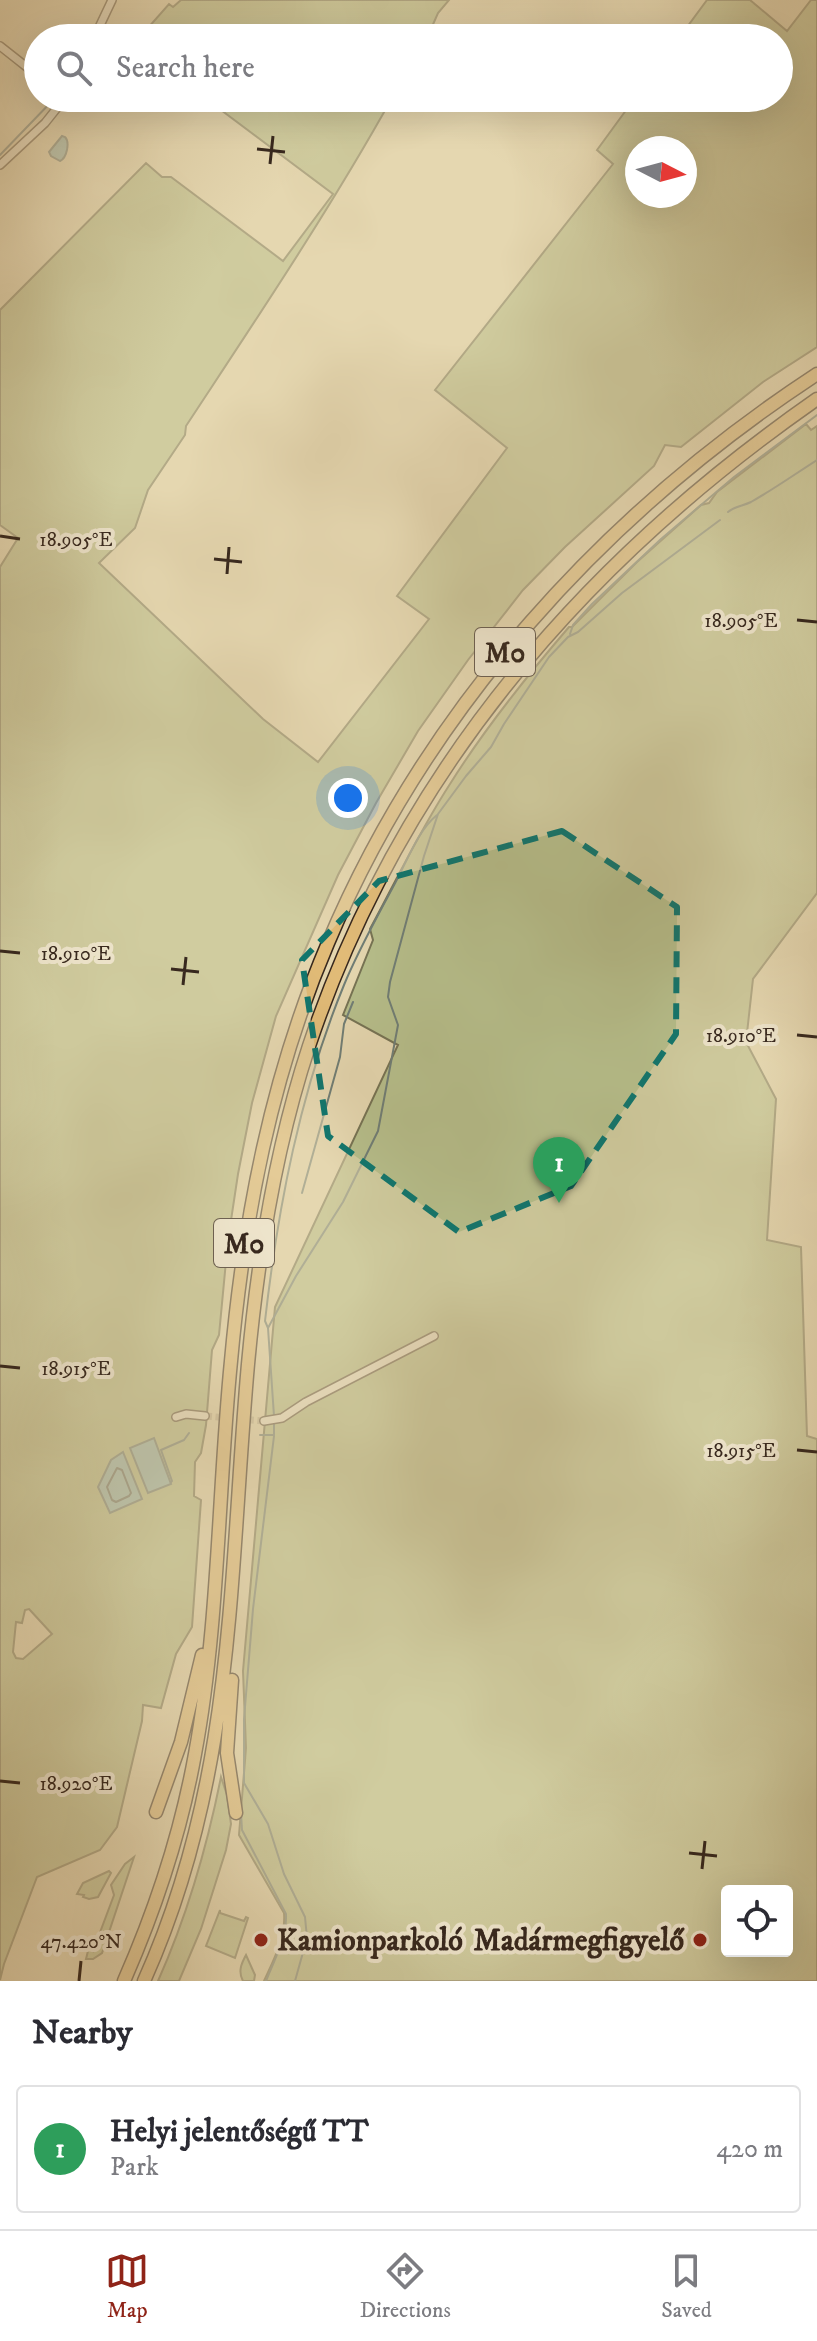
<!DOCTYPE html>
<html lang="en">
<head>
<meta charset="utf-8">
<style>
  :root { --surface:#fff; --page:#f2f2f3; --text:#2b2b33; --muted:#7c7c81; --line:#e1e1e2; --accent:#8f2418 }
  body { margin:0; font-family:"IM FELL DW Pica",serif; background:var(--page); color:var(--text) }
  .controls { position:absolute; right:24px; bottom:24px; display:grid; overflow:hidden; border-radius:8px; box-shadow:0 8px 32px #0002 }
  .controls button { width:72px; height:72px; display:grid; place-items:center; padding:0; border:0; border-bottom:2px solid var(--line); background:var(--surface); color:var(--text); font:40px sans-serif }
  .compass { position:absolute; left:625px; top:136px; width:72px; height:72px; border-radius:50%; background:var(--surface); box-shadow:0 8px 32px #0002; rotate:96deg }
  .you { position:absolute; left:348px; top:798px; width:28px; height:28px; margin:-20px; border:6px solid #fff; border-radius:50%; background:#1a73e8; box-shadow:0 0 0 12px #1a73e833 }
  .badge { display:grid; place-items:center; width:52px; height:52px; border-radius:50%; background:var(--accent); color:#fff; font-size:26px; font-weight:700 }
  .pin { position:absolute; translate:-50% -66px; filter:drop-shadow(0 2px 4px #0008) }
  .pin::after { content:''; position:absolute; top:42px; width:28px; height:24px; background:inherit; clip-path:polygon(0 0,100% 0,50% 100%) }
  .list { margin:0; padding:0; list-style:none }
  h2 { display:flex; justify-content:space-between; align-items:center; height:104px; margin:0; padding:0 32px; font-size:34px }
  h2 small { font-size:26px; font-weight:400; color:var(--muted) }
  .list li { display:grid; grid-template-columns:52px 1fr auto; gap:24px; align-items:center; box-sizing:border-box; height:128px; margin:0 16px 16px; padding:0 16px; border:2px solid var(--line); border-radius:8px }
  .list b { display:block; font-size:30px; white-space:nowrap }
  .list p { margin:0; font-size:26px; white-space:nowrap; color:var(--muted) }
  .list em { font-size:26px; font-style:normal; color:var(--muted) }
  .icon { flex:none; width:44px; height:44px; fill:none; stroke:currentColor; stroke-width:2; stroke-linecap:round; stroke-linejoin:round }
  .map { position:relative; flex:none; width:817px; height:1981px; overflow:hidden }
  .search { position:absolute; background:var(--surface); box-shadow:0 8px 32px #0002; left:24px; right:24px; top:24px; height:88px; display:flex; align-items:center; gap:20px; box-sizing:border-box; padding:0 28px; border-radius:44px; color:var(--muted); font-size:30px }
  .sheet { height:248px; background:var(--surface) }
  nav { display:flex; justify-content:space-around; align-items:center; box-sizing:border-box; height:112px; border-top:2px solid var(--line); background:var(--surface); font-size:22px; color:var(--muted) }
  nav a { display:grid; justify-items:center; gap:4px }
  nav .on { color:var(--accent) }
  .map>svg:first-child { display:block }
</style>
</head>
<body>
<div class="map">
<svg width="817" height="1981" viewBox="0 0 817 1981">
  <rect width="100%" height="100%" fill="#e5d7b0"/>
  <filter id="stains"><feTurbulence type="fractalNoise" baseFrequency=".0025" numOctaves="4"/><feColorMatrix values="0 0 0 0 .2 0 0 0 0 .09 0 0 0 0 .02 0 0 0 .5 -.17"/></filter>
  <radialGradient id="worn" r=".72"><stop offset=".6" stop-color="#630" stop-opacity="0"/><stop offset="1" stop-color="#630" stop-opacity=".3"/></radialGradient>
  <path fill="#b6be8b" stroke="#767354" stroke-width="2" fill-rule="evenodd" d="M181 0H449L438 13 427 38H156L147 29 169 4 173 7Z
    M707 0H750L787 31 811 0H817V347L763 382 681 447 665 445 654 466 565 547 523 590 468 660 418 731 376 803 338 875 276 1016 252 1103 238 1174 228 1240 219 1335 212 1350 206 1425 201 1453 195 1462 194 1496 201 1500 192 1627 176 1654 161 1708 143 1705 142 1721 117 1827 100 1850 37 1877 4 1964 0 1980V567L18 538 0 525V310L146 163 162 177H171L283 261 333 194 205 98H392C329 211 257 318 186 426L185 435 148 490 135 528 99 563 263 719 318 762 429 619 397 596 507 448 435 390 613 164 597 150 635 98H779V38H679ZM637 148H685V196H637ZM29 1609 52 1634 23 1659 16 1658 13 1652 16 1622 22 1623 25 1610Z
    M806 424 811 430 817 426V893L753 979 746 1042 776 1099 767 1240 801 1247 807 1436 817 1439V1981H264C274 1959 286 1937 284 1913L239 1835 246 1748 243 1671 275 1307 398 1045 343 1015 373 940 370 929C396 881 420 830 450 784 485 728 526 677 569 627H572L637 562 701 505 709 503 717 492ZM727 1891H787V1951H727Z
    M221 1777 227 1795 231 1824 226 1850 201 1929 179 1981H158C187 1916 207 1847 221 1777Z
    M134 1857 102 1953 93 1959H86L89 1947 93 1951 114 1895 111 1885 125 1864Z
    M109 1871 111 1873 98 1897 89 1899 83 1897 84 1895 77 1894 83 1883Z
    M220 1910V1913L244 1921 246 1917 248 1918 235 1958 206 1946Z
    M246 1955 255 1975 254 1981H243C238 1972 241 1964 246 1955Z"/>
  <path fill="#96b8b1" stroke="#707e76" stroke-width="2" d="M62 136 65 137C70 142 67 158 60 161L51 156 49 152Z
    M154 1438 171 1484 148 1493 130 1448Z
    M123 1452 142 1499 110 1513 98 1487 111 1460Z"/>
  <g fill="none" stroke-linecap="round" stroke-linejoin="round">
    <path stroke="#667068" stroke-width="2" d="M117 1468 122 1470 131 1493 129 1496 116 1502 112 1500 107 1487Z"/>
    <path stroke="#707e76" stroke-width="2" d="M0 155 54 99
      M728 512C735 506 743 506 751 502 774 489 795 474 817 460
      M570 634 573 625 592 604 661 539 734 477 817 415
      M302 1193 340 1057 344 1024 353 1002
      M268 1328 296 1276 343 1202 378 1131 398 1025 388 997 390 982 424 856 438 814 466 776 491 747 504 724 549 657 568 637 578 632 622 593 720 520
      M274 1416 268 1328 265 1321C278 1207 300 1092 344 985 358 951 376 919 393 887 406 864 417 831 437 815
      M260 1435H274V1423
      M274 1436 253 1609 244 1719V1783L268 1824 284 1874 305 1917 307 1938 295 1981
      M171 1482 172 1481 161 1450 184 1440 189 1433
      M241 1813 242 1830 286 1914C287 1938 274 1960 266 1981"/>
    <path stroke="#c2b493" stroke-width="7" stroke-dasharray="7 3.5" stroke-linecap="butt" d="M205 1416 264 1421"/>
    <defs>
      <path id="minor" d="M94 38 112 0
        M0 46 38 76
        M0 165 45 123 65 98
        M176 1417 186 1414 205 1416
        M264 1421 282 1418 306 1402 434 1336"/>
      <path id="trunk" d="M232 1680 227 1753 236 1813
        M156 1812 181 1742 202 1655
        M124 1981C156 1908 181 1832 195 1754 219 1625 218 1492 231 1361 244 1218 271 1076 328 943 427 708 605 513 817 374
        M144 1981C235 1779 229 1578 248 1364 258 1256 275 1149 309 1046 401 772 583 562 817 399"/>
    </defs>
    <use href="#minor" stroke="#625442" stroke-width="10"/>
    <use href="#trunk" stroke="#37281e" stroke-width="15"/>
    <use href="#minor" stroke="#eee5cc" stroke-width="7"/>
    <use href="#trunk" stroke="#e2bc78" stroke-width="12"/>
  </g>
  <path d="M0 0H817V1981H0ZM562 831 677 907 676 1034 571 1186 459 1232 328 1136 302 960 379 881Z" fill="#e5d7b0" fill-opacity=".55" fill-rule="evenodd"/>
  <path fill="none" stroke="#0f766e" stroke-width="6" stroke-dasharray="16 10" stroke-linejoin="round" d="M562 831 677 907 676 1034 571 1186 459 1232 328 1136 302 960 379 881Z"/>
  <path fill="none" stroke="#37281e" stroke-width="3" d="M257 149 285 152M270 164 273 136M0 536 20 539M214 559 242 562M227 574 229 547M797 620 817 622M0 951 20 953M171 969 199 972M183 985 186 957M797 1035 817 1037M0 1366 20 1368M797 1450 817 1452M0 1781 20 1783M689 1853 717 1856M702 1869 705 1841M79 1981 81 1961"/>
  <g fill="#8f2418" stroke="#eee5cc" stroke-width="3">
    <circle cx="261" cy="1940" r="8"/>
    <circle cx="700" cy="1940" r="8"/>
  </g>
  <g text-anchor="middle" stroke-width="8" stroke-linejoin="round" paint-order="stroke">
    <g fill="#eee5cc" stroke="#6e6152" stroke-width="2">
      <rect x="475" y="628" width="60" height="48" rx="6"/>
      <rect x="214" y="1219" width="60" height="48" rx="6"/>
    </g>
    <g font-size="28" font-weight="bold" fill="#37281e">
      <text x="505" y="662">M0</text>
      <text x="244" y="1253">M0</text>
    </g>
    <g font-size="30" font-weight="bold" fill="#37281e" stroke="#eee5cc" text-anchor="start">
      <text x="277" y="1950">Kamionparkoló</text>
      <text x="684" y="1950" text-anchor="end">Madármegfigyelő</text>
    </g>
  </g>
  <g font-size="20" text-anchor="middle" fill="#37281e" stroke="#eee5cc" stroke-width="8" stroke-linejoin="round" paint-order="stroke">
    <text x="76" y="546">18.905°E</text>
    <text x="741" y="627">18.905°E</text>
    <text x="76" y="960">18.910°E</text>
    <text x="741" y="1042">18.910°E</text>
    <text x="76" y="1375">18.915°E</text>
    <text x="741" y="1457">18.915°E</text>
    <text x="76" y="1790">18.920°E</text>
    <text x="81" y="1948">47.420°N</text>
  </g>
  <rect width="100%" height="100%" filter="url(#stains)"/>
  <rect width="100%" height="100%" fill="url(#worn)"/>
</svg>
<div class="controls">
<button><svg class="icon" aria-label="locate" viewBox="0 0 24 24"><circle cx="12" cy="12" r="6"/><path d="M12 2v4M12 18v4M2 12h4M18 12h4"/></svg></button>
</div>
<svg class="compass" viewBox="-18 -18 36 36"><path d="M0-13l5 13h-10z" fill="#e53935"/><path d="M0 13l5-13h-10z" fill="#7c7c81"/></svg>
<div class="you"></div>
<div class="pin badge" style="left:559px;top:1203px;background:#2e9e5b">1</div>
<div class="search"><svg class="icon" aria-label="search" viewBox="0 0 24 24"><circle cx="10" cy="10" r="6"/><path d="M15 15l6 6"/></svg>Search here</div>
</div>
<section class="sheet">
<h2>Nearby<small></small></h2>
<ul class="list">
<li><span class="badge" style="background:#2e9e5b">1</span><div><b>Helyi jelentőségű TT</b><p>Park</p></div><em>420 m</em></li>
</ul>
</section>
<nav>
<a class="on"><svg class="icon" aria-label="map" viewBox="0 0 24 24"><path d="M3 6l6-2 6 2 6-2v14l-6 2-6-2-6 2zM9 4v14M15 6v14"/></svg>Map</a>
<a><svg class="icon" aria-label="directions" viewBox="0 0 24 24"><path d="M12 3l9 9-9 9-9-9zM9 14v-3h6M13 9l2 2-2 2"/></svg>Directions</a>
<a><svg class="icon" aria-label="saved" viewBox="0 0 24 24"><path d="M7 4h10v16l-5-4-5 4z"/></svg>Saved</a>
</nav>
</body>
</html>
